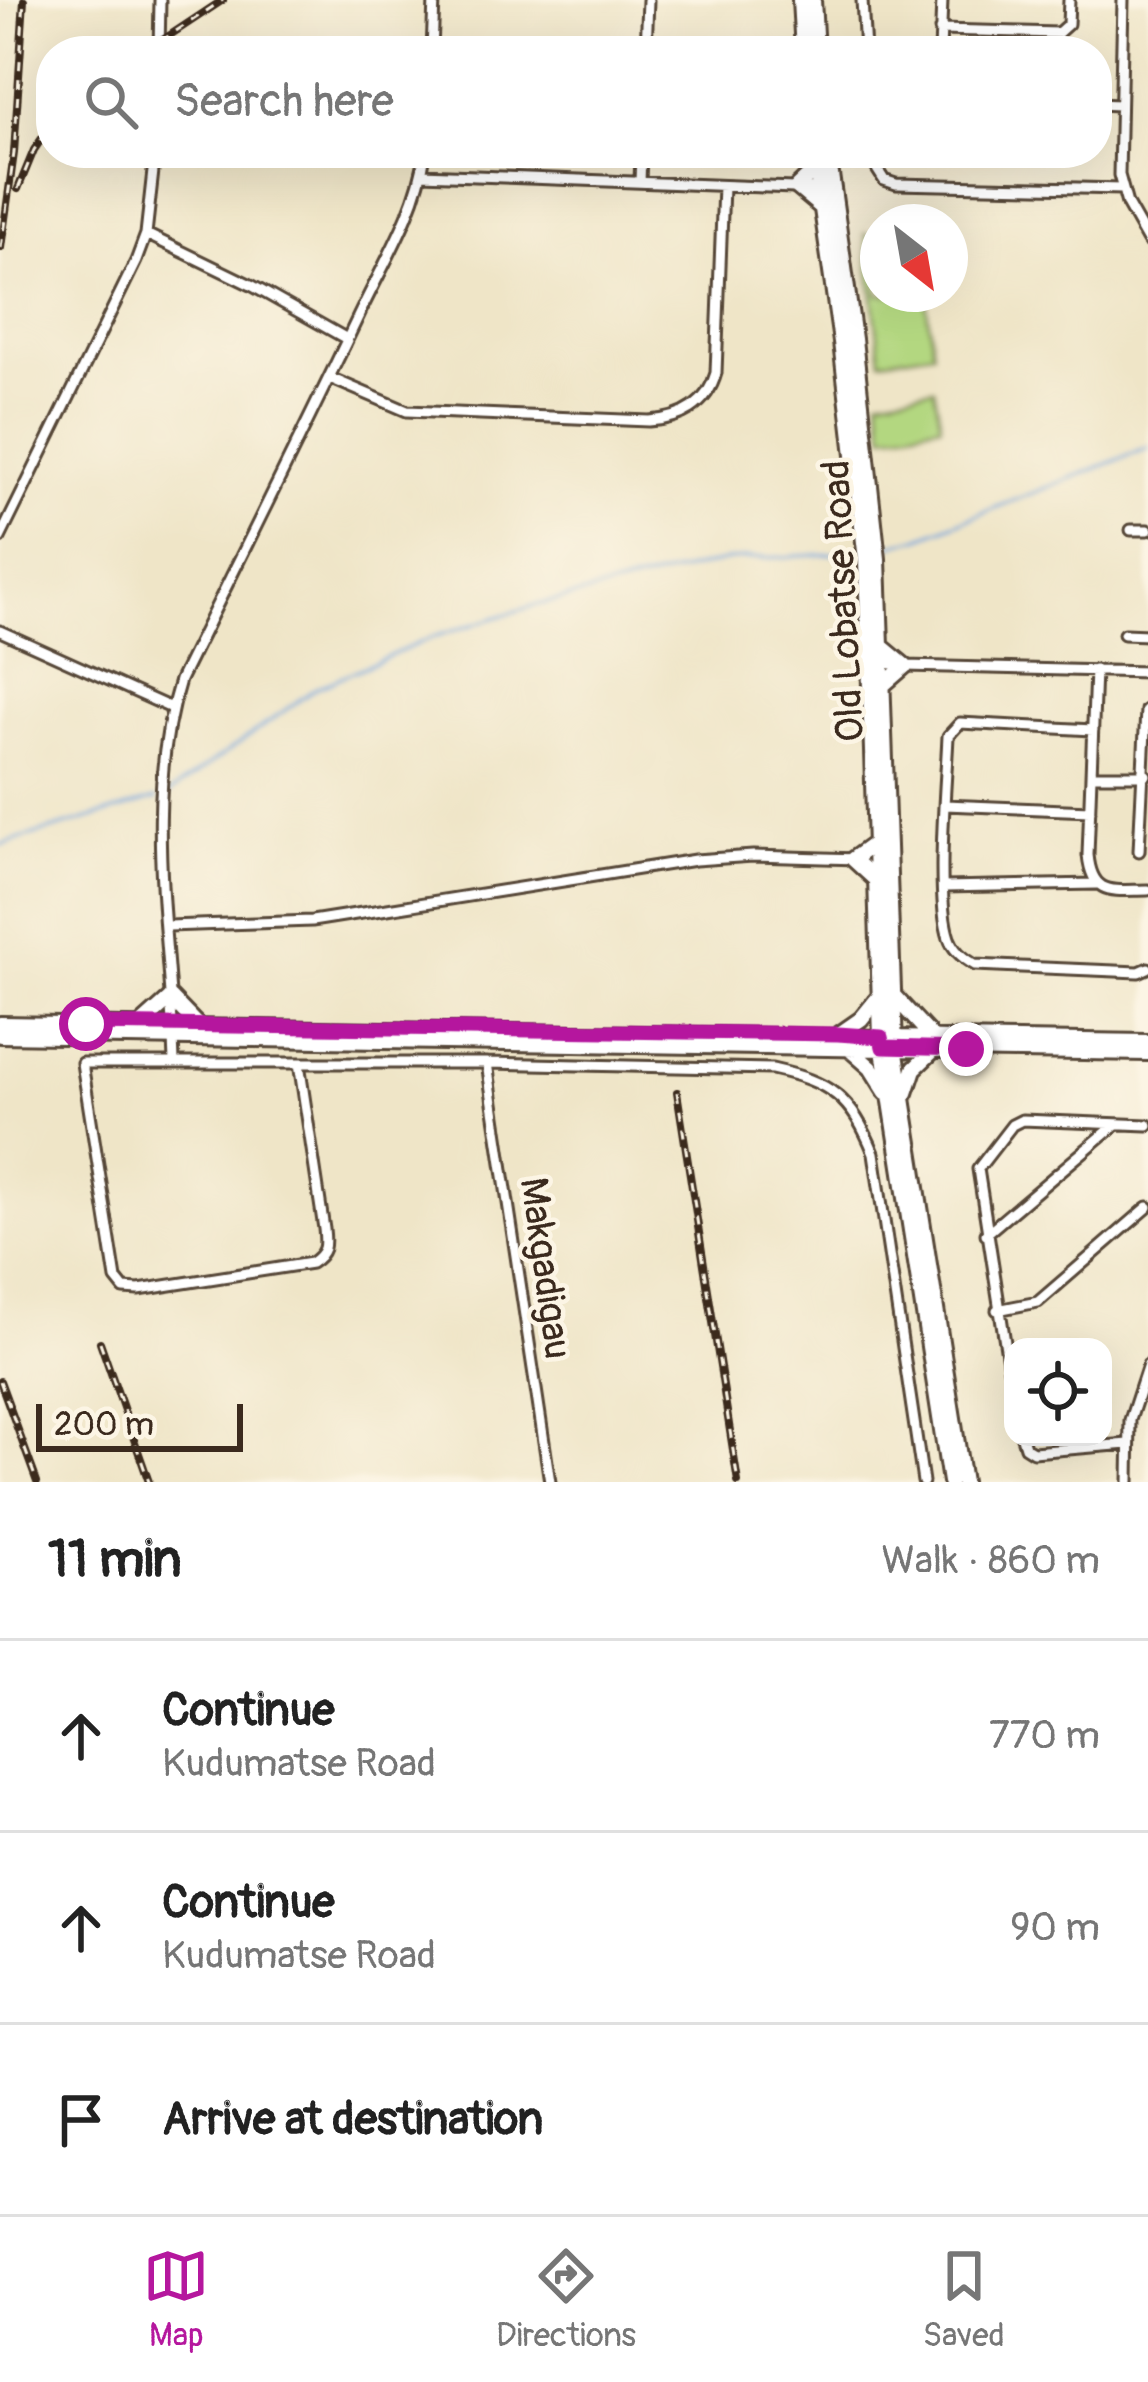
<!DOCTYPE html>
<html lang="en">
<head>
<meta charset="utf-8">
<style>
  :root { --surface:#fff; --page:#f6f6f6; --text:#222; --muted:#767676; --line:#e0e0e0; --accent:#b5179e }
  body { margin:0; font-family:Pangolin,sans-serif; background:var(--page); color:var(--text) }
  .controls { position:absolute; right:36px; bottom:36px; display:grid; overflow:hidden; border-radius:24px; box-shadow:0 12px 48px #0002 }
  .controls button { width:108px; height:108px; display:grid; place-items:center; padding:0; border:0; border-bottom:3px solid var(--line); background:var(--surface); color:var(--text); font:60px sans-serif }
  .compass { position:absolute; left:860px; top:204px; width:108px; height:108px; border-radius:50%; background:var(--surface); box-shadow:0 12px 48px #0002; rotate:149deg }
  .scale { position:absolute; left:36px; bottom:30px; width:207px; box-sizing:border-box; padding-left:12px; border:6px solid #3b2a1e; border-top:0; font-size:33px; line-height:42px; white-space:nowrap; color:#3b2a1e; -webkit-text-stroke:9px #fcf5e5; paint-order:stroke }
  .stop { position:absolute; width:36px; height:36px; margin:-27px; border:9px solid #b5179e; border-radius:50%; background:#fff }
  .stop.end { background:#b5179e; border-color:#fff; box-shadow:0 3px 12px #0008 }
  .list { margin:0; padding:0; list-style:none }
  h2 { display:flex; justify-content:space-between; align-items:center; height:156px; margin:0; padding:0 48px; font-size:51px }
  h2 small { font-size:39px; font-weight:400; color:var(--muted) }
  .list li { display:grid; grid-template-columns:78px 1fr auto; gap:36px; align-items:center; box-sizing:border-box; height:192px; padding:0 48px; border-top:3px solid var(--line) }
  .list b { display:block; font-size:45px; white-space:nowrap }
  .list p { margin:0; font-size:39px; white-space:nowrap; color:var(--muted) }
  .list em { font-size:39px; font-style:normal; color:var(--muted) }
  .icon { flex:none; width:66px; height:66px; fill:none; stroke:currentColor; stroke-width:2; stroke-linecap:round; stroke-linejoin:round }
  .map { position:relative; flex:none; width:1148px; height:1482px; overflow:hidden }
  .search { position:absolute; background:var(--surface); box-shadow:0 12px 48px #0002; left:36px; right:36px; top:36px; height:132px; display:flex; align-items:center; gap:30px; box-sizing:border-box; padding:0 42px; border-radius:48px; color:var(--muted); font-size:45px }
  .sheet { height:732px; background:var(--surface) }
  nav { display:flex; justify-content:space-around; align-items:center; box-sizing:border-box; height:168px; border-top:3px solid var(--line); background:var(--surface); font-size:33px; color:var(--muted) }
  nav a { display:grid; justify-items:center; gap:6px }
  nav .on { color:var(--accent) }
  .map>svg:first-child { display:block }
</style>
</head>
<body>
<div class="map">
<svg width="1148" height="1482" viewBox="0 0 1148 1482">
  <rect width="100%" height="100%" fill="#fcf5e5"/>
  <filter id="ink" filterUnits="userSpaceOnUse"><feTurbulence type="fractalNoise" baseFrequency=".00833" numOctaves="2"/><feDisplacementMap in="SourceGraphic" scale="24" xChannelSelector="R" yChannelSelector="G"/><feConvolveMatrix kernelMatrix="1 2 1 2 8 2 1 2 1" color-interpolation-filters="sRGB"/></filter>
  <filter id="wash" filterUnits="userSpaceOnUse"><feTurbulence type="fractalNoise" baseFrequency=".004" numOctaves="4" result="noise"/><feDisplacementMap in="SourceGraphic" scale="48" xChannelSelector="R" yChannelSelector="G"/><feGaussianBlur stdDeviation="2.7" result="paint"/><feColorMatrix in="noise" values="0 0 0 0 0 0 0 0 0 0 0 0 0 0 0 0 0 1.4 0 .05"/><feComposite in="paint" operator="in"/></filter>
  <g filter="url(#wash)">
    <rect width="100%" height="100%" fill="#efe5c7"/>
    <path fill="#b3d780" stroke="#77804f" stroke-width="3" d="M865 234 878 235V294H925L933 352 881 360Z
      M934 388 941 424 885 435 879 398Z"/>
    <g fill="none" stroke-linecap="round" stroke-linejoin="round">
      <path stroke="#70a4dc" stroke-width="3" d="M884 547 918 538 1148 448
        M167 795 316 688 433 637 533 606 728 560 852 553
        M0 845 156 799"/>
    </g>
  </g>
  <g filter="url(#ink)">
    <g fill="none" stroke-linecap="round" stroke-linejoin="round">
      <defs>
        <path id="street" d="M862 0 865 51
          M1123 0 1119 175 1127 204 1148 241
          M940 30 1058 33 1068 24 1069 0
          M159 51 160 0
          M432 51 434 0
          M646 51 648 0
          M940 51 942 0
          M1097 104 1119 105
          M875 153 877 169 884 180 896 184 1122 189
          M422 174 819 189
          M640 182 641 153
          M146 234 251 285 347 339
          M330 378 407 411 649 421C680 419 707 406 716 373L723 186
          M1131 530H1148
          M0 538 136 261 146 234 155 153
          M0 631 171 708
          M1124 634 1148 635
          M878 662 905 666 1148 672
          M1095 670 1088 855C1092 897 1113 890 1148 890
          M1093 730 960 723 948 736C946 784 935 897 949 938 953 950 964 959 975 965L1139 972 1148 968
          M1091 775H1146
          M945 805 1090 811
          M1139 851 1146 710
          M944 887 1097 884
          M168 926 312 921 695 860 753 856 859 859
          M174 1062C170 937 142 801 180 680 240 558 301 437 359 315 383 264 418 209 425 153
          M299 1063 324 1229C326 1246 326 1253 311 1263L139 1290 124 1289 116 1279 82 1063H487L772 1069C831 1082 851 1097 874 1153L923 1482
          M487 1063 550 1482
          M986 1234 1115 1125
          M997 1310 1038 1302 1148 1207
          M1013 1394 978 1169 1012 1125 1022 1120 1148 1125
          M1022 1437 1025 1447 1033 1452 1128 1444
          M1129 1482 1130 1420 1148 1365"/>
        <path id="primary" d="M800 0 803 51
          M813 0 816 51
          M814 153 841 342 866 560 881 1037 950 1482
          M828 153 854 339 878 559 895 1047 963 1482
          M816 169 797 187 821 207
          M881 646 905 666 882 686
          M875 843 853 859 876 880
          M893 995 932 1037
          M0 1024 1148 1042
          M142 1024 171 998 197 1025
          M0 1035 1148 1053
          M838 1035 861 1019 878 998
          M846 1046 871 1068 886 1092
          M906 1093 914 1069 935 1049"/>
      </defs>
      <use href="#street" stroke="#564637" stroke-width="15"/>
      <use href="#primary" stroke="#564637" stroke-width="20"/>
      <use href="#street" stroke="#fff" stroke-width="9"/>
      <use href="#primary" stroke="#fff" stroke-width="14"/>
      <defs>
        <path id="rail" d="M146 51 223 0
          M18 189 34 150 51 125
          M1 248 14 153 24 0
          M677 1092 738 1482
          M100 1342 149 1482
          M0 1381 37 1482"/>
      </defs>
      <use href="#rail" stroke="#3b2a1e" stroke-width="8"/>
      <use href="#rail" stroke="#fcf5e5" stroke-width="3" stroke-dasharray="9" stroke-linecap="butt"/>
    </g>
  </g>
  <g fill="none" stroke-linecap="round" stroke-linejoin="round" filter="url(#ink)">
    <path stroke="#b5179e" stroke-width="15" d="M86 1024 838 1034 881 1037 883 1047 966 1049"/>
  </g>
  <g text-anchor="middle" stroke-width="9" stroke-linejoin="round" paint-order="stroke">
    <g font-size="39" fill="#3b2a1e" stroke="#fcf5e5">
      <text transform="translate(842 601) rotate(-93)" y="14">Old Lobatse Road</text>
      <text transform="translate(547 1268) rotate(82)" y="14">Makgadigau</text>
    </g>
  </g>
</svg>
<div class="controls">
<button><svg class="icon" aria-label="locate" viewBox="0 0 24 24"><circle cx="12" cy="12" r="6"/><path d="M12 2v4M12 18v4M2 12h4M18 12h4"/></svg></button>
</div>
<svg class="compass" viewBox="-18 -18 36 36"><path d="M0-13l5 13h-10z" fill="#e53935"/><path d="M0 13l5-13h-10z" fill="#767676"/></svg>
<div class="scale">200 m</div>
<div class="stop" style="left:86px;top:1024px"></div>
<div class="stop end" style="left:966px;top:1049px"></div>
<div class="search"><svg class="icon" aria-label="search" viewBox="0 0 24 24"><circle cx="10" cy="10" r="6"/><path d="M15 15l6 6"/></svg>Search here</div>
</div>
<section class="sheet">
<h2>11 min<small>Walk · 860 m</small></h2>
<ul class="list">
<li><svg class="icon" aria-label="ahead" viewBox="0 0 24 24"><path d="M12 20V5M6 11l6-6 6 6"/></svg><div><b>Continue</b><p>Kudumatse Road</p></div><em>770 m</em></li>
<li><svg class="icon" aria-label="ahead" viewBox="0 0 24 24"><path d="M12 20V5M6 11l6-6 6 6"/></svg><div><b>Continue</b><p>Kudumatse Road</p></div><em>90 m</em></li>
<li><svg class="icon" aria-label="arrive" viewBox="0 0 24 24"><path d="M6 21V4h12l-3 4 3 4H6"/></svg><div><b>Arrive at destination</b></div></li>
</ul>
</section>
<nav>
<a class="on"><svg class="icon" aria-label="map" viewBox="0 0 24 24"><path d="M3 6l6-2 6 2 6-2v14l-6 2-6-2-6 2zM9 4v14M15 6v14"/></svg>Map</a>
<a><svg class="icon" aria-label="directions" viewBox="0 0 24 24"><path d="M12 3l9 9-9 9-9-9zM9 14v-3h6M13 9l2 2-2 2"/></svg>Directions</a>
<a><svg class="icon" aria-label="saved" viewBox="0 0 24 24"><path d="M7 4h10v16l-5-4-5 4z"/></svg>Saved</a>
</nav>
</body>
</html>
